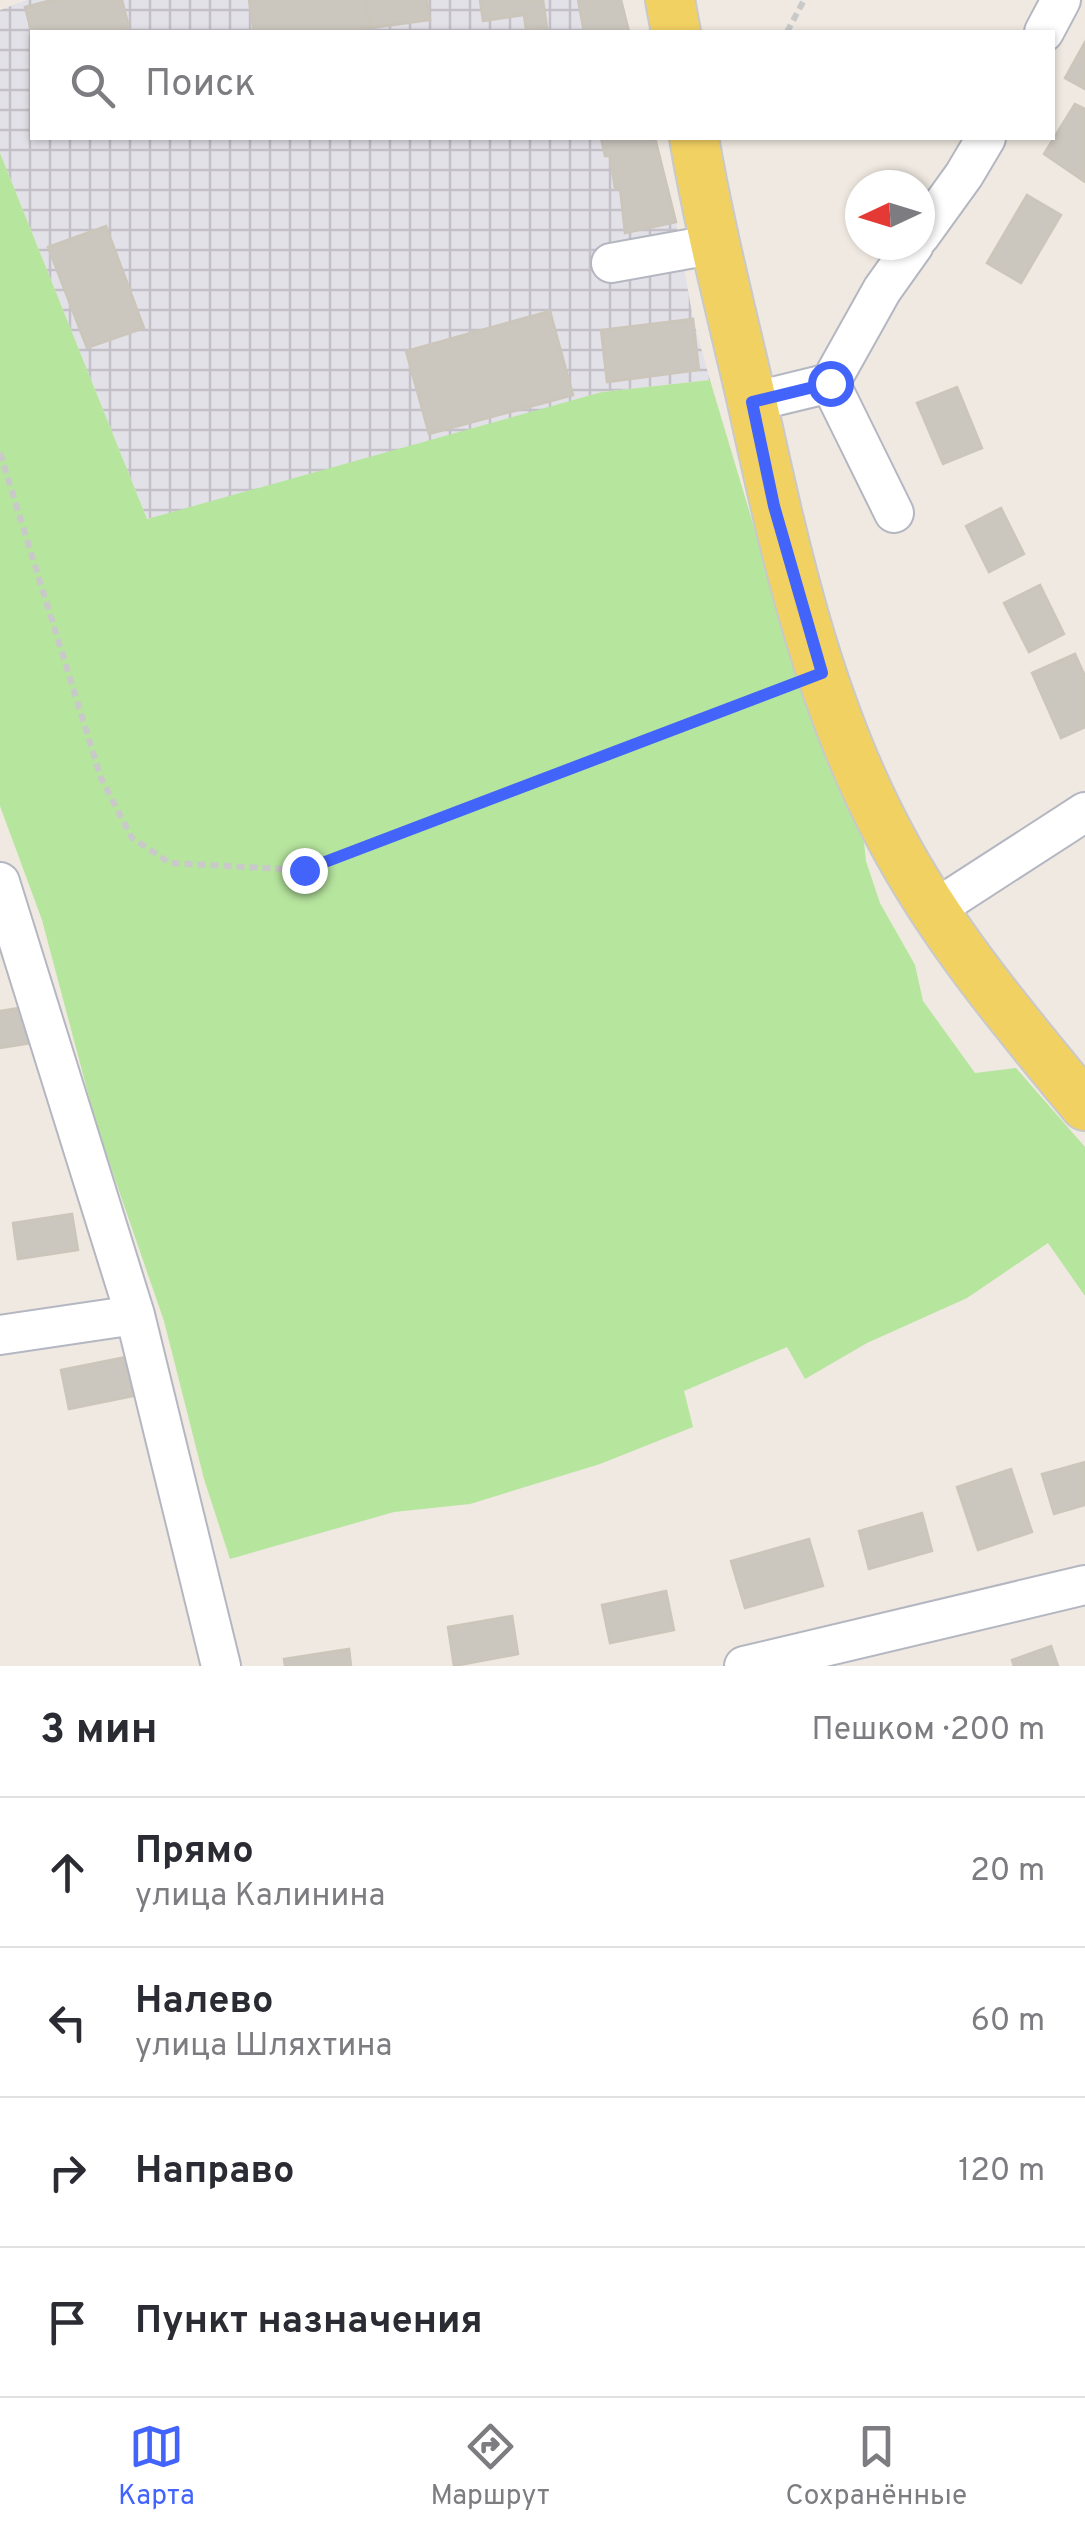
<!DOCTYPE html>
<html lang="ru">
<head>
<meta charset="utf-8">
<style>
  :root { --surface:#fff; --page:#f2f2f3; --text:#2b2b33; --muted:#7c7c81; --line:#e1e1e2; --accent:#4264fb }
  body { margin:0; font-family:Overpass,sans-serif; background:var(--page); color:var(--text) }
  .compass { position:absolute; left:845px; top:170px; width:90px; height:90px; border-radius:50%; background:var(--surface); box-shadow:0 2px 8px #0004; rotate:266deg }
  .stop { position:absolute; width:30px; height:30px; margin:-22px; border:8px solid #4264fb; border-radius:50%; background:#fff }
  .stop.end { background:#4264fb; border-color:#fff; box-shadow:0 2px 10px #0008 }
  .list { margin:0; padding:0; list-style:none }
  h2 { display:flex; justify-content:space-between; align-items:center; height:130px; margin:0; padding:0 40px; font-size:42px }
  h2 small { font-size:32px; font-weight:400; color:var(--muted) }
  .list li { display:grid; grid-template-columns:65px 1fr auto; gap:30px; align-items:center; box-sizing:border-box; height:150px; padding:0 40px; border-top:2px solid var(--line) }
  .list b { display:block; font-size:38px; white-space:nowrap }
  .list p { margin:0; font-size:32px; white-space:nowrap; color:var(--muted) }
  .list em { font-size:32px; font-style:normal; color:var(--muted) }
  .icon { flex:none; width:55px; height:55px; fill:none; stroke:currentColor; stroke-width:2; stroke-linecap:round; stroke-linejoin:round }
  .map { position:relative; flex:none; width:1085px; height:1666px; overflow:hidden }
  .search { position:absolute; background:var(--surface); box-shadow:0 2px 8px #0004; left:30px; right:30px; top:30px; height:110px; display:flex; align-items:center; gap:25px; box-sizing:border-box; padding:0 35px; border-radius:0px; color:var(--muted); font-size:38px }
  .sheet { height:730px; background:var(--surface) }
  nav { display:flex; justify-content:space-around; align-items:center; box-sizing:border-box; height:140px; border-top:2px solid var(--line); background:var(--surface); font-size:28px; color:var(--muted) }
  nav a { display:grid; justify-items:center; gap:5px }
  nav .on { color:var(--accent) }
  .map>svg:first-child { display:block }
</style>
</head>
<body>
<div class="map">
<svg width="1085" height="1666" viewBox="0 0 1085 1666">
  <defs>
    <pattern id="industrial-grid" width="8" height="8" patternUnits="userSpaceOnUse" patternTransform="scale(2.5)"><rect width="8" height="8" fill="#e3e1e8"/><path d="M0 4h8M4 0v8" fill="none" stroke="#c3c1c7"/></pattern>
  </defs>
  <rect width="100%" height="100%" fill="#efe9e1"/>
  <path fill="url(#industrial-grid)" d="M27 0H622L630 32H32V138H656L676 222 693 319 710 380 602 392 372 465 147 519 0 153V10Z"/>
  <path fill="#b6e59e" d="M0 153 147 519 602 392 710 380 806 701 842 797 864 842 866 861 880 903 915 965 923 1001 975 1073 1016 1068 1085 1147V1296L1048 1243 967 1298 867 1343 805 1379 787 1347 684 1391 693 1427 600 1464 470 1504 394 1512 230 1559 204 1479 164 1321 97 1127 42 920 0 806Z"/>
  <path fill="#cbc7bf" stroke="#cbc5ba" stroke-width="2.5" d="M52 0H122L129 27 107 32 32 35 25 7Z
    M249 0H366L370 28 341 32H254Z
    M366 0H427L430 20 370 28Z
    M480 0H543L547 28 526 30 524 15 483 21Z
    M578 0H621L629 32H584Z
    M1085 42V89L1065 78Z
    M1075 104 1085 109V182L1044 154Z
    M601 138H655L676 222 625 233 620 188 615 189 610 156H605Z
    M1027 195 1061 215 1021 283 987 263Z
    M106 226 144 328 87 348 48 247Z
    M550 311 573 395 429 434 406 351Z
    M693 319 699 370 607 382 601 330Z
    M957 387 982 448 943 464 917 403Z
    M1001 508 1024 554 989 572 966 526Z
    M1040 585 1064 634 1029 652 1004 603Z
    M1075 654 1085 676V727L1061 738 1032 673Z
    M32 1006 38 1042 0 1048V1011Z
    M72 1214 78 1250 18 1259 13 1223Z
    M126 1357 133 1396 69 1409 61 1370Z
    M1085 1462V1505L1054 1514 1042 1474Z
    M1011 1469 1032 1532 978 1550 957 1487Z
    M922 1513 932 1551 869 1569 859 1531Z
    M809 1539 823 1586 745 1608 731 1561Z
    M666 1591 674 1630 610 1643 602 1605Z
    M512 1616 518 1654 454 1666 448 1627Z
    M1051 1646 1058 1666H1014L1012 1660Z
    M349 1649 351 1666H285L284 1659Z"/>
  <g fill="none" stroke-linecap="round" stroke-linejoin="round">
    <defs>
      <path id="minor" d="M1044 32 1061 0
        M920 236 964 175 986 138
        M611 263 716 244
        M830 383 894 513
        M752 402 830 383 882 290 914 245
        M0 882 135 1315 221 1666
        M932 911 1085 812
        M0 1335 135 1315
        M744 1666 1085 1585"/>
      <path id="major" d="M670 0 676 32
        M694 138C709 225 731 311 751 397 784 546 817 700 890 836 942 935 1014 1020 1085 1106"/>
    </defs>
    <use href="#minor" stroke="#b4b7c1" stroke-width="42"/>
    <use href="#major" stroke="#c9c9c9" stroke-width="52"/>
    <path stroke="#c9c9c9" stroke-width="6" stroke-dasharray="8 5" stroke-linecap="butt" d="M787 32 804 0
      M0 453 101 778 132 838 170 863 304 870 788 686"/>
    <use href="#minor" stroke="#fff" stroke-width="38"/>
    <use href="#major" stroke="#f2d163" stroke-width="48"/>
  </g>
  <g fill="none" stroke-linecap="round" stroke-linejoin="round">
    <path stroke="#4264fb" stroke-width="12" d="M304 870 822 673 774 506 752 402 830 383"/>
  </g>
</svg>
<svg class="compass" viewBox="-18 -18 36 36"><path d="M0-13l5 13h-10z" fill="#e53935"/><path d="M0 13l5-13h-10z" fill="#7c7c81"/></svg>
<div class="stop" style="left:830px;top:383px"></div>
<div class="stop end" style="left:304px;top:870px"></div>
<div class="search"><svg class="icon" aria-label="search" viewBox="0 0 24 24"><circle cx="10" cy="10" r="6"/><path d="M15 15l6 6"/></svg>Поиск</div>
</div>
<section class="sheet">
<h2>3 мин<small>Пешком · 200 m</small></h2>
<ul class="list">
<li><svg class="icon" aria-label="ahead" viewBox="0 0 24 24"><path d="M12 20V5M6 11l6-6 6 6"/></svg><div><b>Прямо</b><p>улица Калинина</p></div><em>20 m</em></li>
<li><svg class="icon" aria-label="left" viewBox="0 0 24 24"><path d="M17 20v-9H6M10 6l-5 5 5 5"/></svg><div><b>Налево</b><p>улица Шляхтина</p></div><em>60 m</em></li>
<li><svg class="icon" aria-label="right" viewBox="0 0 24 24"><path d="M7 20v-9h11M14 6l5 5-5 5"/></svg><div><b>Направо</b></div><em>120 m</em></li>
<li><svg class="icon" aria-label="arrive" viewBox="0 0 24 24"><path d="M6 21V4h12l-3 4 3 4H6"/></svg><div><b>Пункт назначения</b></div></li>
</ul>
</section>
<nav>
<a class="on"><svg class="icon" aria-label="map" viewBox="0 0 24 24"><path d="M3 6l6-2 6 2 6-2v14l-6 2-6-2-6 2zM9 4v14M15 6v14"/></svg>Карта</a>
<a><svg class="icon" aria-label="directions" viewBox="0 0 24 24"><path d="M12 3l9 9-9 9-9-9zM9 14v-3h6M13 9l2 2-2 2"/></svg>Маршрут</a>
<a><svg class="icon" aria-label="saved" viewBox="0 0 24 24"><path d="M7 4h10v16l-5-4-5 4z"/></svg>Сохранённые</a>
</nav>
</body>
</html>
